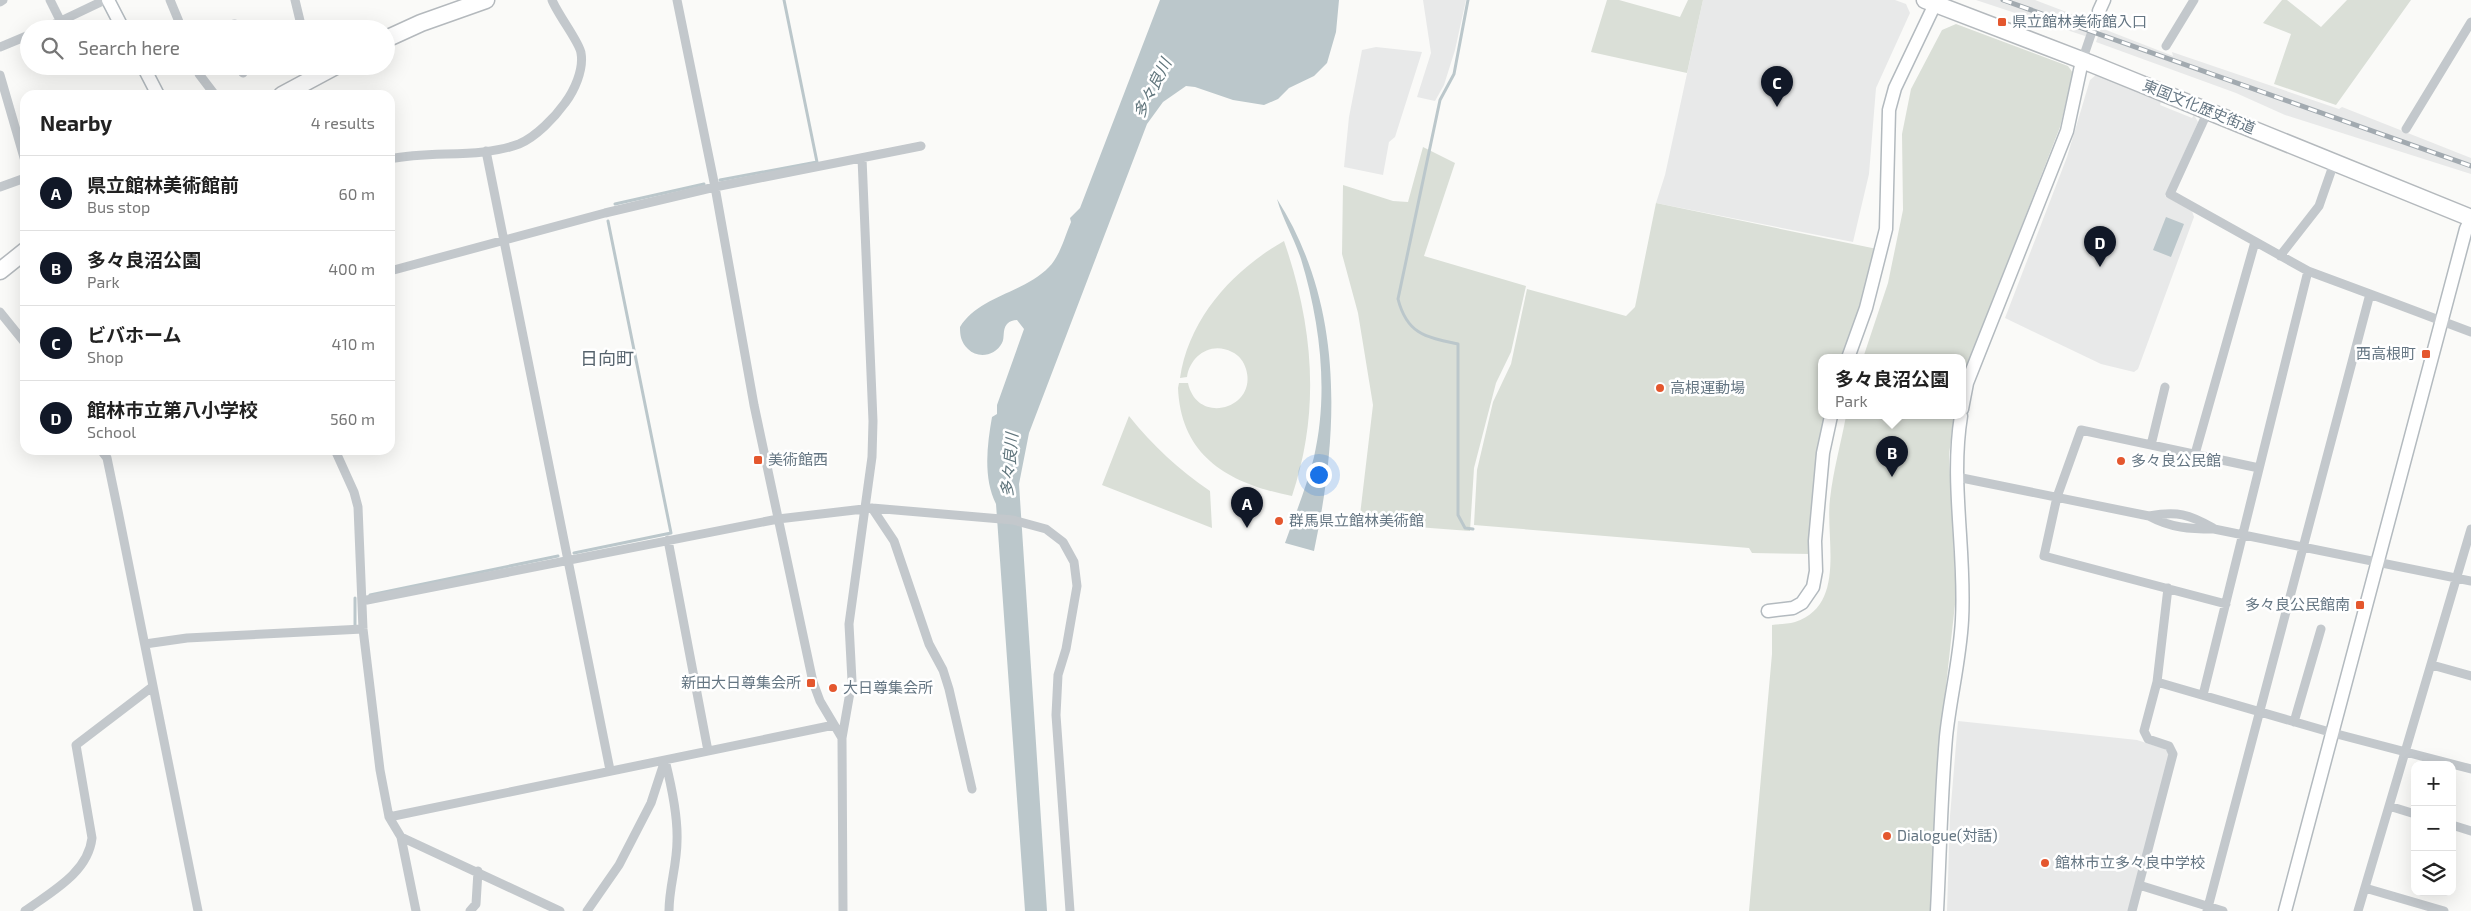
<!DOCTYPE html>
<html lang="en">
<head>
<meta charset="utf-8">
<style>
  :root { --surface:#fff; --page:#f6f6f6; --text:#222; --muted:#767676; --line:#e0e0e0; --accent:#111827 }
  body { margin:0; font-family:"Exo 2","Noto Sans JP",sans-serif; background:var(--page); color:var(--text) }
  .controls { position:absolute; right:15px; bottom:15px; display:grid; overflow:hidden; border-radius:10px; box-shadow:0 5px 20px #0002 }
  .controls button { width:45px; height:45px; display:grid; place-items:center; padding:0; border:0; border-bottom:1px solid var(--line); background:var(--surface); color:var(--text); font:25px sans-serif }
  .you { position:absolute; left:1318px; top:474px; width:18px; height:18px; margin:-12px; border:4px solid #fff; border-radius:50%; background:#1a73e8; box-shadow:0 0 0 8px #1a73e833 }
  .badge { display:grid; place-items:center; width:32px; height:32px; border-radius:50%; background:var(--accent); color:#fff; font-size:16px; font-weight:700 }
  .pin { position:absolute; translate:-50% -41px; filter:drop-shadow(0 1px 2px #0008) }
  .pin::after { content:''; position:absolute; top:26px; width:18px; height:15px; background:inherit; clip-path:polygon(0 0,100% 0,50% 100%) }
  .popup { position:absolute; left:1818px; top:354px; width:148px; height:65px; box-sizing:border-box; display:grid; place-content:center; border-radius:10px; background:var(--surface); filter:drop-shadow(0 1px 4px #0005); font-size:16px; white-space:nowrap; color:var(--muted) }
  .popup b { font-size:19px; color:var(--text) }
  .popup::after { content:''; position:absolute; left:50%; top:100%; margin-left:-10px; border:10px solid transparent; border-top-color:var(--surface) }
  .list { margin:0; padding:0; list-style:none }
  h2 { display:flex; justify-content:space-between; align-items:center; height:65px; margin:0; padding:0 20px; font-size:21px }
  h2 small { font-size:16px; font-weight:400; color:var(--muted) }
  .list li { display:grid; grid-template-columns:32px 1fr auto; gap:15px; align-items:center; box-sizing:border-box; height:75px; padding:0 20px; border-top:1px solid var(--line) }
  .list b { display:block; font-size:19px; white-space:nowrap }
  .list p { margin:0; font-size:16px; white-space:nowrap; color:var(--muted) }
  .list em { font-size:16px; font-style:normal; color:var(--muted) }
  .icon { flex:none; width:28px; height:28px; fill:none; stroke:currentColor; stroke-width:2; stroke-linecap:round; stroke-linejoin:round }
  .map { position:relative; flex:none; width:2471px; height:911px; overflow:hidden }
  .search { position:absolute; background:var(--surface); box-shadow:0 5px 20px #0002; left:20px; top:20px; width:375px; height:55px; display:flex; align-items:center; gap:12px; box-sizing:border-box; padding:0 18px; border-radius:28px; color:var(--muted); font-size:19px }
  .panel { position:absolute; background:var(--surface); box-shadow:0 5px 20px #0002; left:20px; top:90px; width:375px; height:365px; border-radius:15px }
  .map>svg:first-child { display:block }
</style>
</head>
<body>
<div class="map">
<svg width="2471" height="911" viewBox="0 0 2471 911">
  <rect width="100%" height="100%" fill="#fafaf8"/>
  <path fill="#e8e9e9" d="M1423 0H1466L1455 50 1444 85 1435 101 1417 97 1431 53Z
    M1703 0H1895L1906 4 1910 13 1876 88 1869 174 1853 242 1656 203 1665 175Z
    M1976 0H2035L2090 21 2092 24 2088 37Z
    M2101 28 2173 56 2172 52 2339 109 2342 107 2471 158V174L2285 115 2236 93 2096 42Z
    M1376 47 1422 52 1395 137 1389 142 1383 175 1344 167 1349 117 1362 50Z
    M2096 75 2161 102 2160 105 2192 118 2194 115 2198 122 2165 196 2192 211 2194 217 2138 369 2134 372 2101 364 2005 318 2067 157 2090 80Z
    M1958 721 2137 740 2165 749 2170 755 2129 911H1947L1950 816Z"/>
  <path fill="#dadfd7" d="M1607 0H1619L1680 17 1688 0H1703L1687 73 1591 52Z
    M2282 0H2287L2321 27 2347 0H2411L2336 105 2274 84 2291 34 2263 23Z
    M1956 24 2068 66 2073 73 2060 127 1962 379V358H1863L1888 283 1903 210 1902 134 1911 89 1942 30Z
    M1423 147 1455 163 1424 256 1526 286 1511 352 1496 383 1474 468 1470 531 1364 523 1360 515 1373 405 1358 313 1342 254 1343 185 1393 201 1408 202Z
    M1656 203 1877 249 1873 272 1842 358H1822V416H1826L1814 477 1811 554 1752 553 1749 548 1474 525 1477 470 1493 402 1511 364 1527 289 1626 316 1635 307Z
    M1284 241C1313 325 1321 410 1292 496 1231 484 1181 458 1178 388L1179 383H1188C1197 426 1258 409 1246 369 1244 362 1239 355 1232 352 1211 341 1190 356 1187 377L1180 378C1189 318 1233 270 1284 241Z
    M1129 416C1153 446 1178 469 1210 491L1212 528 1102 485Z
    M1846 416H1954L1949 455 1956 595 1937 768 1930 911H1749L1772 654V625C1779 624 1788 624 1795 622 1847 605 1825 538 1830 499 1833 471 1841 443 1846 416Z"/>
  <path fill="#bbc7cb" d="M1160 0H1339L1336 32 1327 63 1314 76 1289 88 1278 99 1264 105 1233 100 1195 87 1186 86 1163 102 1147 124 1029 433 1019 484 1047 911H1025L996 504C983 478 987 445 992 417L997 414V405L1024 329 1017 320C1013 320 1010 321 1007 324 1002 330 1005 338 1002 343 995 356 978 359 968 349 961 342 960 336 960 327 979 296 1024 293 1049 267 1060 256 1065 236 1071 222L1070 218 1080 208Z
    M1277 199C1345 306 1339 432 1314 551L1285 543C1295 515 1307 486 1314 457 1329 392 1320 322 1301 259 1294 238 1283 220 1277 199Z
    M2166 217 2184 224 2171 257 2153 250Z"/>
  <g fill="none" stroke-linecap="round" stroke-linejoin="round">
    <path stroke="#bbc7cb" stroke-width="3" d="M1468 0 1454 74 1440 100 1398 299C1407 334 1425 337 1458 344V515L1465 528 1473 529
      M720 180 817 162 784 0
      M615 204 704 184
      M574 553 671 533 608 221
      M370 595 558 556
      M355 625V598"/>
    <defs>
      <path id="secondary" d="M108 0 123 29
        M2099 11 2104 0
        M143 66 158 95
        M1848 358 1866 308 1886 229 1889 110 1895 88 1935 4
        M1962 409 1967 383 2067 131 2082 61
        M1768 611 1793 608 1802 603 1813 587 1816 571 1815 541 1823 453 1831 416
        M1937 911C1940 853 1941 795 1946 737 1950 698 1960 659 1962 620 1966 552 1950 483 1961 416
        M2285 911C2346 684 2404 456 2466 229L2471 218"/>
      <path id="highway" d="M1925 0 2092 64 2471 218
        M386 39 421 23 486 0
        M282 95 336 66
        M0 271 25 251"/>
    </defs>
    <use href="#secondary" stroke="#b3babf" stroke-width="15"/>
    <use href="#highway" stroke="#b4b9bd" stroke-width="19"/>
    <path stroke="#c3c8cc" stroke-width="9" d="M50 0 61 22
      M170 0 182 29
      M295 0 302 29
      M677 0 715 187 754 405 813 682 820 701 842 738 843 911
      M0 2 3 0
      M44 29 105 0
      M208 29 235 24 236 29
      M2166 46 2194 0
      M0 47 29 35
      M2082 61 2099 11
      M197 66 199 74 215 95
      M242 66 243 73
      M0 75 25 161
      M2208 111 2170 194 2308 271 2370 294
      M2406 129 2471 22
      M486 151 610 770
      M390 159C432 150 479 159 519 144 536 137 555 117 565 103 574 91 584 70 581 53 580 43 558 15 552 0
      M0 187 25 178
      M2280 256 2319 206 2334 163
      M390 271 605 213 715 187 921 146
      M0 312 25 343
      M2151 445 2165 387
      M101 450 107 458 118 511 198 911
      M335 450 354 492 358 507 363 629 380 770 389 817 401 837 560 911
      M2195 454 2255 242
      M1957 477 2149 516C2171 528 2190 529 2214 529L2471 581
      M872 508 894 541 929 644 943 670 949 689 972 789
      M2149 516C2177 511 2189 514 2213 528
      M668 540 708 751
      M362 601 778 519 872 508 1013 520 1046 529 1063 542 1074 562 1077 586 1066 649 1058 675 1056 715 1070 911
      M2226 604 2044 556 2057 497 2081 430 2259 468
      M145 644 187 638 363 629
      M2432 665 2471 676
      M2157 682 2333 733 2471 769
      M2203 695 2308 271
      M2294 722 2321 629
      M842 738 852 681 849 624 872 457 873 421 862 158
      M665 760C671 784 678 817 677 841 677 865 669 887 669 911
      M2389 806 2415 814
      M389 817 834 725
      M2452 825 2471 831
      M401 837 416 911
      M2139 885 2223 911
      M2365 888 2444 911
      M25 911C51 892 88 873 92 838L76 745 152 687
      M470 911 476 904 478 871
      M587 911 619 865 651 803 665 760
      M2132 911 2173 754 2169 746 2148 739 2144 731 2157 682 2168 588
      M2207 911 2370 294 2471 332
      M2358 911 2471 529"/>
    <use href="#secondary" stroke="#fff" stroke-width="12"/>
    <use href="#highway" stroke="#fff" stroke-width="16"/>
    <defs>
      <path id="rail" d="M2003 0 2471 166"/>
    </defs>
    <use href="#rail" stroke="#a2aab0" stroke-width="5"/>
    <use href="#rail" stroke="#fff" stroke-width="3" stroke-dasharray="9" stroke-linecap="butt"/>
  </g>
  <g fill="#e4572e" stroke="#fff" stroke-width="2">
    <rect x="1997" y="17" width="10" height="10" rx="2.5"/>
    <rect x="2421" y="349" width="10" height="10" rx="2.5"/>
    <circle cx="1660" cy="388" r="5"/>
    <rect x="753" y="455" width="10" height="10" rx="2.5"/>
    <circle cx="2121" cy="461" r="5"/>
    <circle cx="1279" cy="521" r="5"/>
    <rect x="2355" y="600" width="10" height="10" rx="2.5"/>
    <rect x="806" y="678" width="10" height="10" rx="2.5"/>
    <circle cx="833" cy="688" r="5"/>
    <circle cx="1887" cy="836" r="5"/>
    <circle cx="2045" cy="863" r="5"/>
  </g>
  <g text-anchor="middle" stroke-width="5" stroke-linejoin="round" paint-order="stroke">
    <g font-size="15" fill="#657683" stroke="#fff" text-anchor="start">
      <text x="2012" y="27">県立館林美術館入口</text>
      <text x="2416" y="359" text-anchor="end">西高根町</text>
      <text x="1670" y="393">高根運動場</text>
      <text x="768" y="465">美術館西</text>
      <text x="2131" y="466">多々良公民館</text>
      <text x="1289" y="526">群馬県立館林美術館</text>
      <text x="2350" y="610" text-anchor="end">多々良公民館南</text>
      <text x="801" y="688" text-anchor="end">新田大日尊集会所</text>
      <text x="843" y="693">大日尊集会所</text>
      <text x="1897" y="841">Dialogue(対話)</text>
      <text x="2055" y="868">館林市立多々良中学校</text>
    </g>
    <g font-size="15" fill="#657683" stroke="#fff">
      <text transform="translate(2199 107) rotate(22)" y="5">東国文化歴史街道</text>
    </g>
    <g font-size="16" font-style="italic" fill="#60757c" stroke="#fff">
      <text transform="translate(1152 88) rotate(-63)" y="6">多々良川</text>
      <text transform="translate(1009 465) rotate(-85)" y="6">多々良川</text>
    </g>
    <g font-size="18" fill="#57646e" stroke="#fff">
      <text x="607" y="365">日向町</text>
    </g>
  </g>
</svg>
<div class="controls">
<button>+</button>
<button>−</button>
<button><svg class="icon" aria-label="layers" viewBox="0 0 24 24"><path d="M12 4l9 5-9 5-9-5zM3 14l9 5 9-5"/></svg></button>
</div>
<div class="you"></div>
<div class="pin badge" style="left:1247px;top:528px">A</div>
<div class="pin badge" style="left:1892px;top:477px">B</div>
<div class="popup"><b>多々良沼公園</b>Park</div>
<div class="pin badge" style="left:1777px;top:107px">C</div>
<div class="pin badge" style="left:2100px;top:267px">D</div>
<div class="search"><svg class="icon" aria-label="search" viewBox="0 0 24 24"><circle cx="10" cy="10" r="6"/><path d="M15 15l6 6"/></svg>Search here</div>
<section class="panel">
<h2>Nearby<small>4 results</small></h2>
<ul class="list">
<li><span class="badge">A</span><div><b>県立館林美術館前</b><p>Bus stop</p></div><em>60 m</em></li>
<li><span class="badge">B</span><div><b>多々良沼公園</b><p>Park</p></div><em>400 m</em></li>
<li><span class="badge">C</span><div><b>ビバホーム</b><p>Shop</p></div><em>410 m</em></li>
<li><span class="badge">D</span><div><b>館林市立第八小学校</b><p>School</p></div><em>560 m</em></li>
</ul>
</section>
</div>
</body>
</html>
